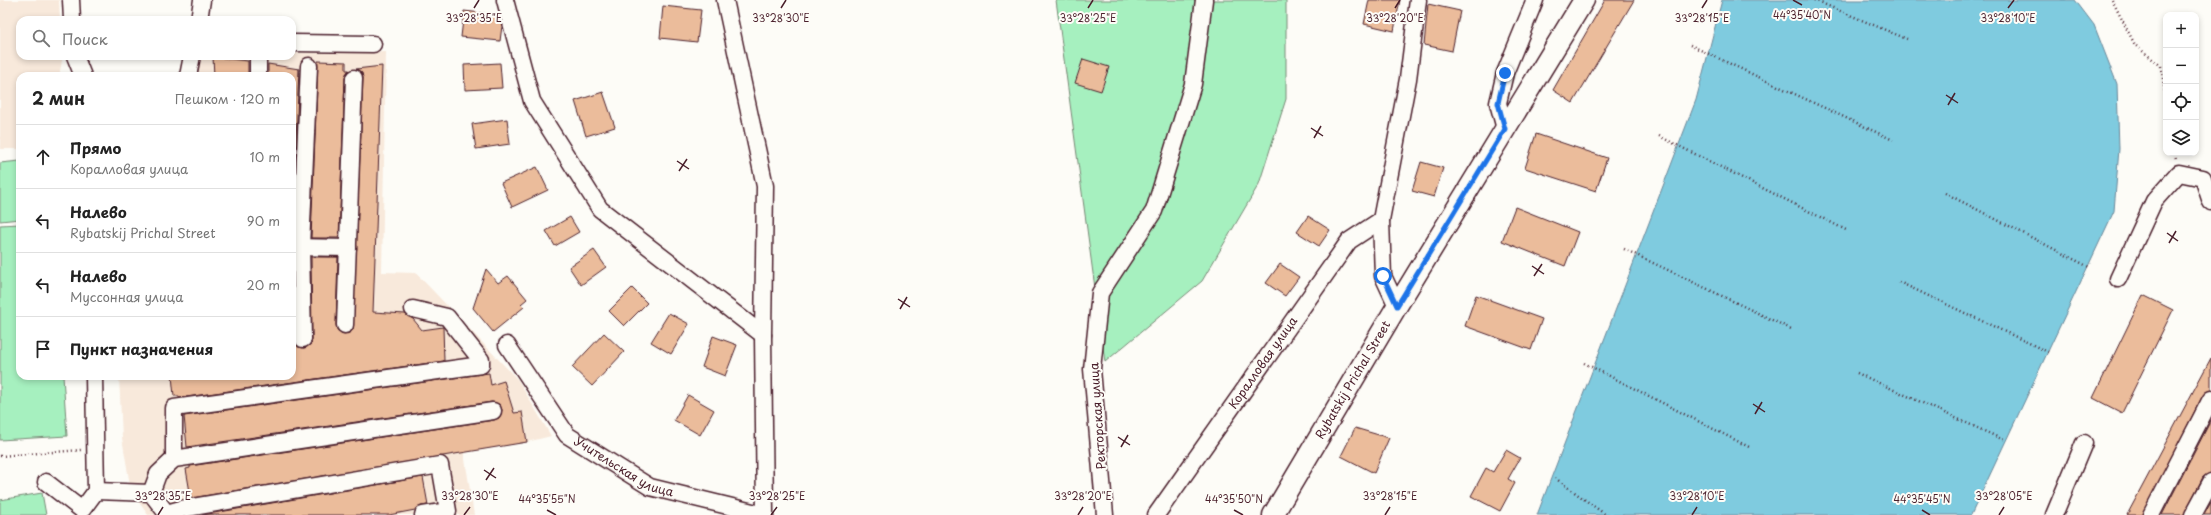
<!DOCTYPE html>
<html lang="ru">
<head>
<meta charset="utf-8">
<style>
  :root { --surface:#fff; --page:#f6f6f6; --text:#222; --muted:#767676; --line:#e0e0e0 }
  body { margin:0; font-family:"Playpen Sans",sans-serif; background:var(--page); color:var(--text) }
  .controls { position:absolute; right:12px; top:12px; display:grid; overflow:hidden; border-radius:8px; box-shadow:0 2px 6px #0003 }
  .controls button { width:36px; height:36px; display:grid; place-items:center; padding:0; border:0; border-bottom:1px solid var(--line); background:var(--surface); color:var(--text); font:20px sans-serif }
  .stop { position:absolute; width:12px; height:12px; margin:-9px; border:3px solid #1a73e8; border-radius:50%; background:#fff }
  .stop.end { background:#1a73e8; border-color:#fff; box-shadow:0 1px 4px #0008 }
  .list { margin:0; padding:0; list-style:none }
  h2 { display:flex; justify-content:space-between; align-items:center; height:52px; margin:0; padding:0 16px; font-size:17px }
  h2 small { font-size:13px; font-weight:400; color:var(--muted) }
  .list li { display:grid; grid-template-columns:26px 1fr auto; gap:12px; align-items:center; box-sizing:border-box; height:64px; padding:0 16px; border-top:1px solid var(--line) }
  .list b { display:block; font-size:15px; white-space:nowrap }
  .list p { margin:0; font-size:13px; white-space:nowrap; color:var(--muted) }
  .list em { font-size:13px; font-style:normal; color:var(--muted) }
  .icon { flex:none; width:22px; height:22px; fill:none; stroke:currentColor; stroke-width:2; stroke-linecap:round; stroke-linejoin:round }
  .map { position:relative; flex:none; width:2211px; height:515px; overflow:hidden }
  .search { position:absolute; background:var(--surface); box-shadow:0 2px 6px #0003; left:16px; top:16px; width:280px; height:44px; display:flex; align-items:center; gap:10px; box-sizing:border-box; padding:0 14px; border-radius:12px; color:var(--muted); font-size:15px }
  .panel { position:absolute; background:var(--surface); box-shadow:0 2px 6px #0003; left:16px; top:72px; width:280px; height:308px; border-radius:12px }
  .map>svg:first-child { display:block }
</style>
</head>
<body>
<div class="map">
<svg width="2211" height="515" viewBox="0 0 2211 515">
  <rect width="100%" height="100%" fill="#fdfcf7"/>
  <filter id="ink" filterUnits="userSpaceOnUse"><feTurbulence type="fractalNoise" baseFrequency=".025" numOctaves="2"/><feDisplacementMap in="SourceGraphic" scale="8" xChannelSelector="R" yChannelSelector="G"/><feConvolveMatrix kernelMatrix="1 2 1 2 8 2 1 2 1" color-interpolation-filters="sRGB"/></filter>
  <g filter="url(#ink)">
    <path fill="#f8e9db" d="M0 0H59L60 20H20V56H62V61L59 76H20V149H0Z
      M386 52 382 272 416 273 518 380 551 436 527 442 464 453 474 515H148L131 491 122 438 119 376H292V76H178L183 56H292V53Z"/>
    <path fill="#a6f0bf" stroke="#788875" d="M1056 0H1286V99L1259 184 1202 281 1105 362Z
      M20 161V219L0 221V163Z
      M20 224V376H63L67 436 0 440V225Z
      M42 493 46 515H0V500Z"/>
    <path fill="#7fcbdf" stroke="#6a8697" d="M1722 0H2075L2094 25 2117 84 2119 149 2114 211 1971 515H1537L1696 100Z"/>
    <path fill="#ebbc9b" stroke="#4a1f2b" d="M1369 0H1400L1394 31 1364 24Z
      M1605 0H1634L1573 103 1553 90Z
      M1428 4 1460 11 1452 51 1424 45Z
      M663 6 701 10 697 42 660 38Z
      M464 11 499 15 502 26 500 41 461 37Z
      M213 57 248 61V76H214Z
      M1083 59 1109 67 1101 91 1075 83Z
      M318 61 346 62V70H349L345 78 339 238H311Z
      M500 63 502 88 465 90 464 65Z
      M268 64 299 69 292 235V76H268Z
      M382 66 373 312 405 314 413 319 422 330 443 327 444 361 179 398V396H174L172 376H292V270L294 339 298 347 304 348 311 344 312 339 311 257H338L336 325 337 330 344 334 353 330 363 78 362 73 356 69Z
      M603 92 615 127 586 136 575 101Z
      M507 119 510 144 476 149 472 124Z
      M1536 134 1607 158 1596 191 1525 168Z
      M1421 162 1443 168 1434 197 1412 191Z
      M537 167 548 190 512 207 501 183Z
      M1515 207 1578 232 1565 266 1502 241Z
      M1308 216 1330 230 1319 246 1297 232Z
      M570 217 579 232 555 246 546 231Z
      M594 250 606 267 581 285 569 267Z
      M1280 264 1299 277 1285 296 1266 283Z
      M486 269 498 283 508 276 527 299 521 304 524 307 493 332 473 308Z
      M632 288 647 303 624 326 609 311Z
      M1476 295 1542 319 1531 350 1465 326Z
      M2143 295 2173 310 2122 413 2093 398Z
      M669 313 689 324 671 354 651 342Z
      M604 333 624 352 592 386 572 367Z
      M713 336 737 345 725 376 702 367Z
      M2211 358V390L2203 395 2142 515H2127Z
      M489 373 491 385 504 381 514 413 522 412 527 442 191 498 186 469 190 468V466L494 420 499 418 502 410 500 405 492 402 187 447 184 416Z
      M688 395 714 410 700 435 674 420Z
      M2211 420V473L2203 477 2184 515H2162Z
      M1355 428 1389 438 1374 473 1341 456Z
      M1506 450 1520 458 1508 479 1515 483 1500 511 1471 496 1486 468 1493 472Z
      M423 477 428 505 421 506 415 510 389 515H202Z
      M2211 502V515H2204Z"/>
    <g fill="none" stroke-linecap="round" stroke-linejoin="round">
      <defs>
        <g id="minor">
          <path d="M71 0 72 20"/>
          <path d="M505 0 532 101 600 209 763 335"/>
          <path d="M199 20 202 0"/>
          <path d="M292 43 373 44"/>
          <path d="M75 56 83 76"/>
          <path d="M188 76 192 56"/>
          <path d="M258 76V59"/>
          <path d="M1505 129 1498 103 1505 73 1535 0"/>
          <path d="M292 247 348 248"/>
          <path d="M2118 279 2154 201 2179 173 2203 178 2211 202"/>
          <path d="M1397 306 1383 276 1381 220 1408 79 1418 0"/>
          <path d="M345 325 354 78"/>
          <path d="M303 339 301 247 309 66"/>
          <path id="s1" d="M507 345 567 435 650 487 765 515 763 335 765 186 725 0"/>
          <path d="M94 376 96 491"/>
          <path d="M174 459V408L481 365V360L447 317 413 309"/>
          <path d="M46 482 82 510 96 491"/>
          <path d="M96 491 151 493 168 515"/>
          <path d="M151 493 158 474 174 459 493 411"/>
          <path d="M167 513 181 509 440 465 448 511 423 515"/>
          <path d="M1105 515 1092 369 1100 293 1154 211 1193 84 1204 0"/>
          <path id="s2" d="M1156 515 1349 241 1381 220"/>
          <path d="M2054 515 2084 443"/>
          <path d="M2151 515 2211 399"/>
          <path d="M2193 515 2211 482"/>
        </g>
        <g id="major">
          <path id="s3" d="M1273 515 1397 306 1584 0"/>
        </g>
      </defs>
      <use href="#minor" stroke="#4a1f2b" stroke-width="19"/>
      <use href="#major" stroke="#4a1f2b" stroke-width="23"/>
      <path stroke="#4a1f2b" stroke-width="2.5" stroke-dasharray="1 3" stroke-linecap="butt" d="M1814 0 1907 39
        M2112 0 2135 45 2161 66 2166 98
        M1690 45 1893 140
        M1659 136 1846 230
        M2175 153 2176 159
        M1945 193 2089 267
        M1624 249 1791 329
        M1899 282 2048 352
        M1584 363 1749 447
        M1857 373 2006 441
        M0 456 81 450
        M1555 478 1606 515"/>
      <use href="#minor" stroke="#fdfcf7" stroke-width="16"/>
      <use href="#major" stroke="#fdfcf7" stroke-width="20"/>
    </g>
  </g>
  <g fill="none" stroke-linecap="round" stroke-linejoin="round" filter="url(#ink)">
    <path stroke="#1a73e8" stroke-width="5" d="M1383 276 1397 306 1505 129 1498 103 1505 73"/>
  </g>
  <path fill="none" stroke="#4a1f2b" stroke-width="1.5" d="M1793 0 1802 5M474 8 479 0M781 8 786 0M1088 8 1093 0M1395 8 1400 0M1702 8 1707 0M2008 8 2014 0M1946 95 1958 103M1948 105 1955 93M1311 128 1323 136M1314 138 1321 126M677 161 689 169M679 171 687 159M2167 233 2178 241M2169 243 2176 231M1532 266 1544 274M1534 276 1542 264M898 299 910 307M900 309 907 297M1753 404 1765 412M1755 414 1762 402M1118 437 1130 445M1121 447 1128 435M484 470 496 478M486 480 494 468M547 510 556 515M1234 510 1243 515M1922 510 1930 515M158 515 163 507M464 515 470 507M771 515 777 507M1078 515 1083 507M1385 515 1390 507M1692 515 1697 507M1999 515 2004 507"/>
  <g text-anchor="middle" stroke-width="4" stroke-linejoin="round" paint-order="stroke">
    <g font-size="12" fill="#4a1f2b" stroke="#fdfcf7">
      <text dy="4" stroke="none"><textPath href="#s2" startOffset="186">Коралловая улица</textPath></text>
      <text dy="4" stroke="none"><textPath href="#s3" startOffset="157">Rybatskij Prichal Street</textPath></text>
      <text transform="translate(1098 416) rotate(-94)" y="4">Ректорская улица</text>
      <text dy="4" stroke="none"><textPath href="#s1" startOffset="174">Учительская улица</textPath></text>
    </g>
  </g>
  <g font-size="10" text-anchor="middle" fill="#4a1f2b" stroke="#fdfcf7" stroke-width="4" stroke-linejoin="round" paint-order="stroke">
    <text x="1802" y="19">44°35'40"N</text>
    <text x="474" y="22">33°28'35"E</text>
    <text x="781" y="22">33°28'30"E</text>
    <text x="1088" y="22">33°28'25"E</text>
    <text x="1395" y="22">33°28'20"E</text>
    <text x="1702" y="22">33°28'15"E</text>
    <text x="2008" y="22">33°28'10"E</text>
    <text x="163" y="500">33°28'35"E</text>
    <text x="470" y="500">33°28'30"E</text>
    <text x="777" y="500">33°28'25"E</text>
    <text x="1083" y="500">33°28'20"E</text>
    <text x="1390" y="500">33°28'15"E</text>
    <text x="1697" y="500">33°28'10"E</text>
    <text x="2004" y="500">33°28'05"E</text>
    <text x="547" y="503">44°35'55"N</text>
    <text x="1234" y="503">44°35'50"N</text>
    <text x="1922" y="503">44°35'45"N</text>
  </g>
</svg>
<div class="controls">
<button>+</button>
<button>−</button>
<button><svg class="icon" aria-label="locate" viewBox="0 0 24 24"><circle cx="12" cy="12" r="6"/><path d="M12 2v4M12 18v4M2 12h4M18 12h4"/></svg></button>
<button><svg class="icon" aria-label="layers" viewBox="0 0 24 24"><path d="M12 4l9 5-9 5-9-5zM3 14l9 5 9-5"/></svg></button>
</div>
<div class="stop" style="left:1383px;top:276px"></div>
<div class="stop end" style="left:1505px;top:73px"></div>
<div class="search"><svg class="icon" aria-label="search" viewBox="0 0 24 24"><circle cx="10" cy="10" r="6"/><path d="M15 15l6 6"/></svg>Поиск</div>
<section class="panel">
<h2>2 мин<small>Пешком · 120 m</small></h2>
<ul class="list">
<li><svg class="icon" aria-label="ahead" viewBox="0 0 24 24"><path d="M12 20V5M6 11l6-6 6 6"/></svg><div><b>Прямо</b><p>Коралловая улица</p></div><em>10 m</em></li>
<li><svg class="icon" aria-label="left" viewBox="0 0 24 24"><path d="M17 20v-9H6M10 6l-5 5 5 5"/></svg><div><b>Налево</b><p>Rybatskij Prichal Street</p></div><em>90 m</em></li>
<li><svg class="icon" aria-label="left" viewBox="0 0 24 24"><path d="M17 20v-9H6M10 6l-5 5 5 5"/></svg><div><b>Налево</b><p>Муссонная улица</p></div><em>20 m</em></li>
<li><svg class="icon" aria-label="arrive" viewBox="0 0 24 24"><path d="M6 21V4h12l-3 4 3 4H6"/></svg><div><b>Пункт назначения</b></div></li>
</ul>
</section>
</div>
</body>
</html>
